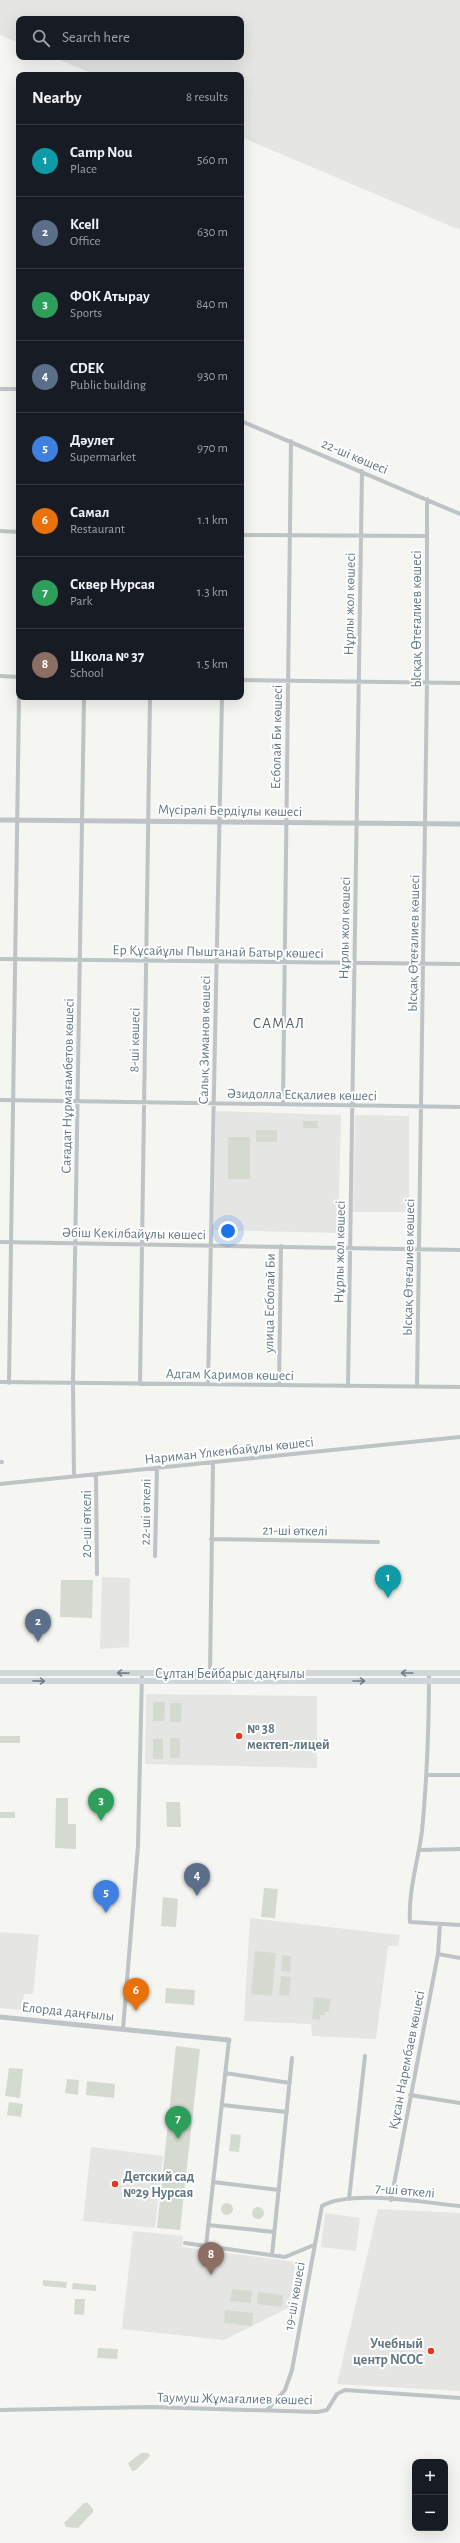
<!DOCTYPE html>
<html lang="en">
<head>
<meta charset="utf-8">
<style>
  :root { --surface:#171b24; --page:#242831; --text:#f1f3f6; --muted:#9ea1a6; --line:#363941; --accent:#e9361d }
  body { margin:0; font-family:"Alegreya Sans",sans-serif; background:var(--page); color:var(--text) }
  .controls { position:absolute; right:12px; bottom:12px; display:grid; overflow:hidden; border-radius:8px; box-shadow:0 4px 16px #0002 }
  .controls button { width:36px; height:36px; display:grid; place-items:center; padding:0; border:0; border-bottom:1px solid var(--line); background:var(--surface); color:var(--text); font:20px sans-serif }
  .you { position:absolute; left:228px; top:1231px; width:14px; height:14px; margin:-10px; border:3px solid #fff; border-radius:50%; background:#1a73e8; box-shadow:0 0 0 6px #1a73e833 }
  .badge { display:grid; place-items:center; width:26px; height:26px; border-radius:50%; background:var(--accent); color:#fff; font-size:13px; font-weight:700 }
  .pin { position:absolute; translate:-50% -33px; filter:drop-shadow(0 1px 2px #0008) }
  .pin::after { content:''; position:absolute; top:21px; width:14px; height:12px; background:inherit; clip-path:polygon(0 0,100% 0,50% 100%) }
  .list { margin:0; padding:0; list-style:none }
  h2 { display:flex; justify-content:space-between; align-items:center; height:52px; margin:0; padding:0 16px; font-size:17px }
  h2 small { font-size:13px; font-weight:400; color:var(--muted) }
  .list li { display:grid; grid-template-columns:26px 1fr auto; gap:12px; align-items:center; box-sizing:border-box; height:72px; padding:0 16px; border-top:1px solid var(--line) }
  .list b { display:block; font-size:15px; white-space:nowrap }
  .list p { margin:0; font-size:13px; white-space:nowrap; color:var(--muted) }
  .list em { font-size:13px; font-style:normal; color:var(--muted) }
  .icon { flex:none; width:22px; height:22px; fill:none; stroke:currentColor; stroke-width:2; stroke-linecap:round; stroke-linejoin:round }
  .map { position:relative; flex:none; width:460px; height:2543px; overflow:hidden }
  .search { position:absolute; background:var(--surface); box-shadow:0 4px 16px #0002; left:16px; top:16px; width:228px; height:44px; display:flex; align-items:center; gap:10px; box-sizing:border-box; padding:0 14px; border-radius:8px; color:var(--muted); font-size:15px }
  .panel { position:absolute; background:var(--surface); box-shadow:0 4px 16px #0002; left:16px; top:72px; width:228px; height:628px; border-radius:8px }
  .map>svg:first-child { display:block }
</style>
</head>
<body>
<div class="map">
<svg width="460" height="2543" viewBox="0 0 460 2543">
  <rect width="100%" height="100%" fill="#f5f5f1"/>
  <path fill="#e5e6e4" d="M0 0H460V230L241 137V75H95L53 57H241V19H19V43L0 35Z
    M216 1111 341 1115 338 1233 213 1230Z
    M355 1115 409 1116V1212H353Z
    M102 1577 130 1578 129 1647 100 1649Z
    M146 1694 317 1696V1768L145 1764Z
    M250 1918 400 1935 398 1946H388L376 2039 312 2036 311 2024 244 2021Z
    M0 1932 39 1935 33 1994H24L21 2010 0 2008Z
    M91 2147 163 2156 155 2228 83 2221Z
    M378 2209 460 2213V2391L337 2384Z
    M325 2213 360 2218 356 2251 321 2247Z
    M133 2231 183 2236 182 2247 295 2262 290 2307 224 2340 122 2329Z"/>
  <path fill="#d5dad0" d="M303 1121H318V1128H303Z
    M256 1130H277V1142H256Z
    M228 1137H250V1179H228Z
    M61 1580H93L92 1618 60 1617Z
    M153 1702H165L164 1721H153Z
    M170 1703H182L181 1722H170Z
    M0 1736H20V1743H0Z
    M170 1738H180V1758H170Z
    M153 1739H163V1759H153Z
    M56 1798H68V1824H76V1849L55 1848Z
    M166 1802H180L181 1827H167Z
    M0 1812H15V1818H0Z
    M264 1888 278 1889 275 1918 261 1917Z
    M163 1897 178 1899 176 1927 161 1926Z
    M255 1951 276 1953 272 1996 251 1994Z
    M282 1955 291 1956 290 1972 281 1971Z
    M281 1976 291 1977 289 1996 279 1995Z
    M166 1988 195 1990 194 2005 165 2003Z
    M314 1997 331 1999 329 2012H325V2015H320V2020L312 2019Z
    M176 2046 200 2049 180 2230 157 2228Z
    M9 2068 23 2069 20 2098 5 2096Z
    M67 2079 79 2080 78 2095 65 2093Z
    M87 2081 115 2084 114 2098 86 2095Z
    M9 2102 23 2104 21 2117 7 2115Z
    M231 2134 241 2135 239 2152 229 2151Z
    M221 2209a6 6 0 1 1 12 0a6 6 0 1 1-12 0Z
    M252 2213a6 6 0 1 1 12 0a6 6 0 1 1-12 0Z
    M43 2280 67 2282 66 2288 43 2286Z
    M73 2283 96 2285V2291L72 2289Z
    M232 2289 252 2291 251 2303 230 2301Z
    M258 2292 283 2295 282 2307 257 2304Z
    M75 2299H85L84 2315 74 2314Z
    M225 2310 253 2313 252 2326 224 2323Z
    M98 2348 118 2349 117 2359 97 2358Z
    M141 2453H148L150 2456 136 2470 132 2471 128 2463Z
    M84 2503H88L93 2509V2512L78 2528 66 2527 64 2523Z"/>
  <g fill="none" stroke-linecap="round" stroke-linejoin="round">
    <path stroke="#bdc3c6" stroke-width="4" d="M0 389H19
      M241 421 460 514
      M0 531 19 532
      M241 535 427 536
      M0 676 19 677
      M241 680 460 683
      M0 959 460 964
      M0 1100 460 1107
      M283 1104 291 441
      M0 1242 460 1250
      M0 1382 460 1387
      M9 1383 19 697
      M140 1384 150 697
      M208 1384 222 697
      M279 1385 281 1246
      M348 1386 362 471
      M417 1386 427 682V499
      M0 1462H2
      M96 1475 97 1574
      M74 1476 73 1383 84 697
      M0 1484 460 1437
      M211 1539 378 1542
      M155 1556 157 1469
      M210 1673 213 1463
      M429 1673C429 1726 427 1779 422 1831 418 1861 408 1892 410 1922L460 1925
      M428 1775H460
      M419 1850 460 1849
      M438 1954 460 1958
      M123 2029 138 1846 142 1673
      M225 2073 290 2083
      M410 2095 460 2103
      M222 2105 287 2112
      M213 2182 279 2190
      M349 2199 365 2056
      M391 2200 438 1954 440 1924
      M208 2225 274 2232
      M185 2243 285 2257 314 2245
      M206 2246 229 2040
      M272 2255 292 2058
      M0 2410 150 2407 317 2412 327 2410 337 2394 345 2390 460 2398
      M267 2410 285 2390 292 2370 322 2206C351 2189 426 2203 460 2206"/>
    <path stroke="#bdc3c6" stroke-width="5" d="M0 820 460 824
      M0 2017 229 2040"/>
    <path stroke="#d1d6da" stroke-width="6" d="M0 1673H460
      M0 1681H460"/>
  </g>
  <defs><path id="oneway-shaft" d="M-6 0H5M1.5-3L5.5 0L1.5 3" fill="none" stroke-width="1.6" stroke-linecap="round" stroke-linejoin="round"/></defs>
  <g stroke="#6e818c">
    <use href="#oneway-shaft" transform="translate(123 1673) rotate(-179)"/>
    <use href="#oneway-shaft" transform="translate(407 1673) rotate(180)"/>
    <use href="#oneway-shaft" transform="translate(39 1681) rotate(1)"/>
    <use href="#oneway-shaft" transform="translate(359 1681)"/>
  </g>
  <g fill="#e9361d" stroke="#fff" stroke-width="1.5">
    <circle cx="239" cy="1736" r="4"/>
    <circle cx="115" cy="2184" r="4"/>
    <circle cx="431" cy="2351" r="4"/>
  </g>
  <g text-anchor="middle" stroke-width="4" stroke-linejoin="round" paint-order="stroke">
    <g font-size="14" fill="#637883" stroke="#fff">
      <text transform="translate(355 456) rotate(23)" y="5">22-ші көшесі</text>
      <text transform="translate(349 604) rotate(-89)" y="5">Нұрлы жол көшесі</text>
      <text transform="translate(416 619) rotate(-90)" y="5">Ысқақ Өтеғалиев көшесі</text>
      <text transform="translate(276 737) rotate(-89)" y="5">Есболай Би көшесі</text>
      <text transform="translate(230 810) rotate(1)" y="5">Мүсірәлі Бердіұлы көшесі</text>
      <text transform="translate(344 928) rotate(-89)" y="5">Нұрлы жол көшесі</text>
      <text transform="translate(413 943) rotate(-89)" y="5">Ысқақ Өтеғалиев көшесі</text>
      <text transform="translate(218 951) rotate(1)" y="5">Ер Құсайұлы Пыштанай Батыр көшесі</text>
      <text transform="translate(134 1040) rotate(-89)" y="5">8-шi көшесi</text>
      <text transform="translate(204 1040) rotate(-89)" y="5">Салық Зиманов көшесі</text>
      <text transform="translate(67 1086) rotate(-89)" y="5">Сағадат Нұрмағамбетов көшесі</text>
      <text transform="translate(302 1094) rotate(1)" y="5">Әзидолла Есқалиев көшесі</text>
      <text transform="translate(134 1233) rotate(1)" y="5">Әбіш Кекілбайұлы көшесі</text>
      <text transform="translate(339 1252) rotate(-89)" y="5">Нұрлы жол көшесі</text>
      <text transform="translate(408 1267) rotate(-89)" y="5">Ысқақ Өтеғалиев көшесі</text>
      <text transform="translate(269 1303) rotate(-89)" y="5">улица Есболай Би</text>
      <text transform="translate(230 1374) rotate(1)" y="5">Адгам Каримов көшесі</text>
      <text transform="translate(229 1450) rotate(-6)" y="5">Нариман Үлкенбайұлы көшесі</text>
      <text transform="translate(145 1512) rotate(-89)" y="5">22-ші өткелі</text>
      <text transform="translate(86 1524) rotate(-90)" y="5">20-ші өткелі</text>
      <text transform="translate(295 1530) rotate(1)" y="5">21-ші өткелі</text>
      <text x="230" y="1678">Сұлтан Бейбарыс даңғылы</text>
      <text transform="translate(68 2011) rotate(6)" y="5">Елорда даңғылы</text>
      <text transform="translate(406 2060) rotate(-79)" y="5">Құсан Нарембаев көшесі</text>
      <text transform="translate(405 2190) rotate(5)" y="5">7-ші өткелі</text>
      <text transform="translate(294 2296) rotate(-80)" y="5">19-ші көшесі</text>
      <text transform="translate(235 2398) rotate(1)" y="5">Таумуш Жұмағалиев көшесі</text>
    </g>
    <g font-size="14" font-weight="bold" fill="#637883" stroke="#fff" text-anchor="start">
      <text x="247" y="1733">№ 38<tspan x="247" dy="16">мектеп-лицей</tspan></text>
      <text x="123" y="2181">Детский сад<tspan x="123" dy="16">№29 Нурсая</tspan></text>
      <text x="423" y="2348" text-anchor="end">Учебный<tspan x="423" dy="16">центр NCOC</tspan></text>
    </g>
    <g font-size="15" letter-spacing="1" fill="#516068" stroke="#fff">
      <text x="279" y="1028">САМАЛ</text>
    </g>
  </g>
</svg>
<div class="controls">
<button>+</button>
<button>−</button>
</div>
<div class="you"></div>
<div class="pin badge" style="left:388px;top:1598px;background:#0f9aa8">1</div>
<div class="pin badge" style="left:38px;top:1642px;background:#5c6f8a">2</div>
<div class="pin badge" style="left:101px;top:1821px;background:#2e9e5b">3</div>
<div class="pin badge" style="left:197px;top:1896px;background:#5c6f8a">4</div>
<div class="pin badge" style="left:106px;top:1913px;background:#3f7fe0">5</div>
<div class="pin badge" style="left:136px;top:2011px;background:#e8710a">6</div>
<div class="pin badge" style="left:178px;top:2139px;background:#2e9e5b">7</div>
<div class="pin badge" style="left:211px;top:2275px;background:#8d6e63">8</div>
<div class="search"><svg class="icon" aria-label="search" viewBox="0 0 24 24"><circle cx="10" cy="10" r="6"/><path d="M15 15l6 6"/></svg>Search here</div>
<section class="panel">
<h2>Nearby<small>8 results</small></h2>
<ul class="list">
<li><span class="badge" style="background:#0f9aa8">1</span><div><b>Camp Nou</b><p>Place</p></div><em>560 m</em></li>
<li><span class="badge" style="background:#5c6f8a">2</span><div><b>Kcell</b><p>Office</p></div><em>630 m</em></li>
<li><span class="badge" style="background:#2e9e5b">3</span><div><b>ФОК Атырау</b><p>Sports</p></div><em>840 m</em></li>
<li><span class="badge" style="background:#5c6f8a">4</span><div><b>CDEK</b><p>Public building</p></div><em>930 m</em></li>
<li><span class="badge" style="background:#3f7fe0">5</span><div><b>Дәулет</b><p>Supermarket</p></div><em>970 m</em></li>
<li><span class="badge" style="background:#e8710a">6</span><div><b>Самал</b><p>Restaurant</p></div><em>1.1 km</em></li>
<li><span class="badge" style="background:#2e9e5b">7</span><div><b>Сквер Нурсая</b><p>Park</p></div><em>1.3 km</em></li>
<li><span class="badge" style="background:#8d6e63">8</span><div><b>Школа № 37</b><p>School</p></div><em>1.5 km</em></li>
</ul>
</section>
</div>
</body>
</html>
